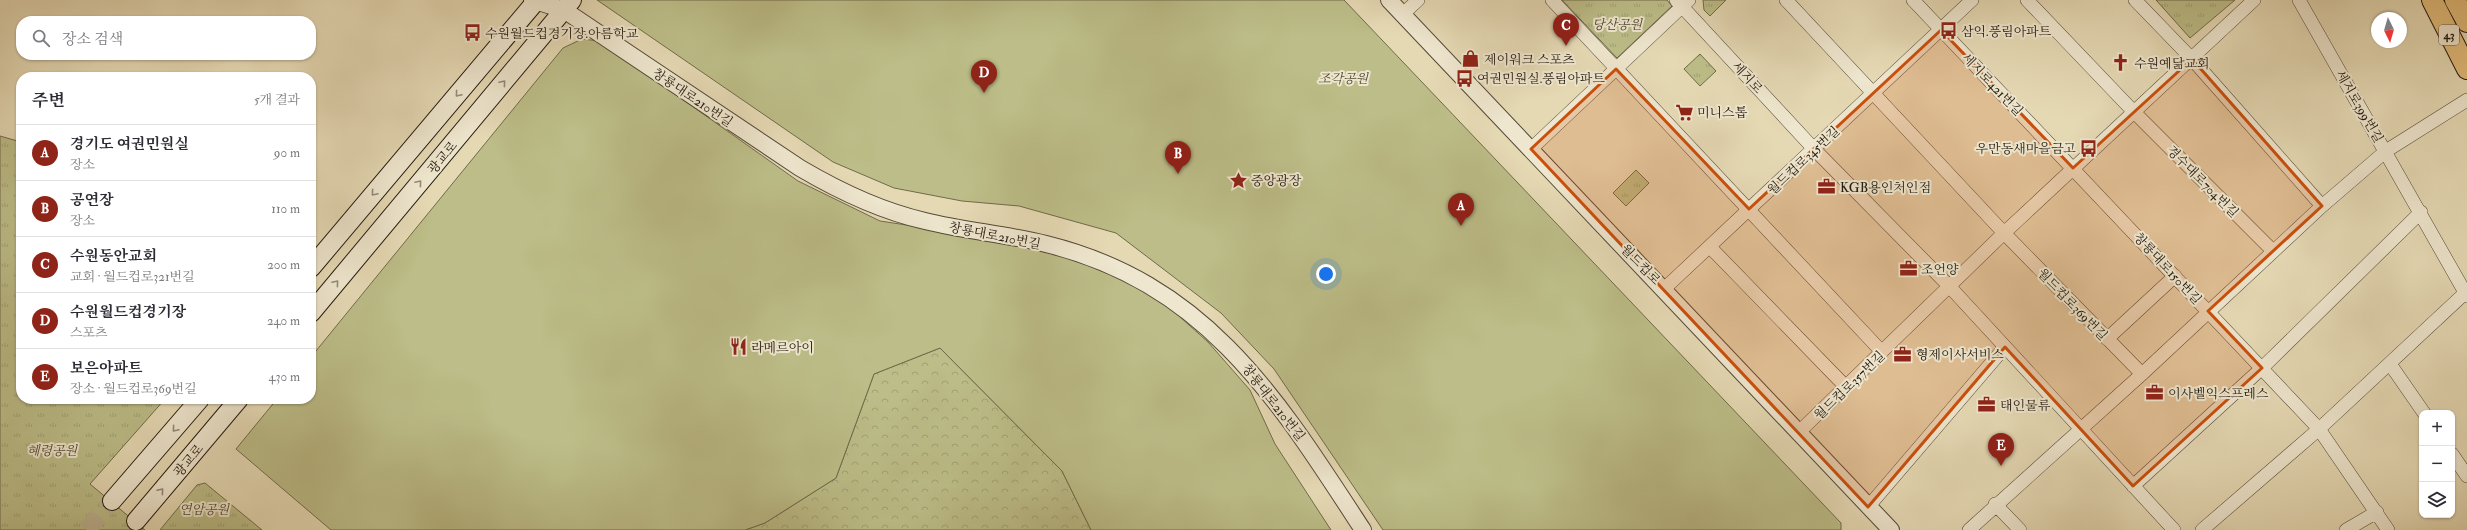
<!DOCTYPE html>
<html lang="ko">
<head>
<meta charset="utf-8">
<style>
  :root { --surface:#fff; --page:#f2f2f3; --text:#2b2b33; --muted:#7c7c81; --line:#e1e1e2; --accent:#8f2418 }
  body { margin:0; font-family:"IM FELL Double Pica","Noto Serif KR",serif; background:var(--page); color:var(--text) }
  .controls { position:absolute; right:12px; bottom:12px; display:grid; overflow:hidden; border-radius:8px; box-shadow:0 1px 3px #0004 }
  .controls button { width:36px; height:36px; display:grid; place-items:center; padding:0; border:0; border-bottom:1px solid var(--line); background:var(--surface); color:var(--text); font:20px sans-serif }
  .compass { position:absolute; left:2371px; top:12px; width:36px; height:36px; border-radius:50%; background:var(--surface); box-shadow:0 1px 3px #0004; rotate:175deg }
  .you { position:absolute; left:1326px; top:274px; width:14px; height:14px; margin:-10px; border:3px solid #fff; border-radius:50%; background:#1a73e8; box-shadow:0 0 0 6px #1a73e833 }
  .badge { display:grid; place-items:center; width:26px; height:26px; border-radius:50%; background:var(--accent); color:#fff; font-size:13px; font-weight:700 }
  .pin { position:absolute; translate:-50% -33px; filter:drop-shadow(0 1px 2px #0008) }
  .pin::after { content:''; position:absolute; top:21px; width:14px; height:12px; background:inherit; clip-path:polygon(0 0,100% 0,50% 100%) }
  .list { margin:0; padding:0; list-style:none }
  h2 { display:flex; justify-content:space-between; align-items:center; height:52px; margin:0; padding:0 16px; font-size:17px }
  h2 small { font-size:13px; font-weight:400; color:var(--muted) }
  .list li { display:grid; grid-template-columns:26px 1fr auto; gap:12px; align-items:center; box-sizing:border-box; height:56px; padding:0 16px; border-top:1px solid var(--line) }
  .list b { display:block; font-size:15px; white-space:nowrap }
  .list p { margin:0; font-size:13px; white-space:nowrap; color:var(--muted) }
  .list em { font-size:13px; font-style:normal; color:var(--muted) }
  .icon { flex:none; width:22px; height:22px; fill:none; stroke:currentColor; stroke-width:2; stroke-linecap:round; stroke-linejoin:round }
  .map { position:relative; flex:none; width:2467px; height:530px; overflow:hidden }
  .search { position:absolute; background:var(--surface); box-shadow:0 1px 3px #0004; left:16px; top:16px; width:300px; height:44px; display:flex; align-items:center; gap:10px; box-sizing:border-box; padding:0 14px; border-radius:16px; color:var(--muted); font-size:15px }
  .panel { position:absolute; background:var(--surface); box-shadow:0 1px 3px #0004; left:16px; top:72px; width:300px; height:332px; border-radius:16px }
  .map>svg:first-child { display:block }
</style>
</head>
<body>
<div class="map">
<svg width="2467" height="530" viewBox="0 0 2467 530">
  <defs>
    <pattern id="grass-tufts" width="24" height="20" patternUnits="userSpaceOnUse"><rect width="24" height="20" fill="#bcbd88"/><path d="M3 7l-1-3M5 7V3M7 7l1-3M15 17l-1-3M17 17v-4M19 17l1-3" fill="none" stroke="#a1a274"/></pattern>
    <pattern id="forest-crowns" width="20" height="18" patternUnits="userSpaceOnUse"><rect width="20" height="18" fill="#bcbd88"/><path d="M2 6a3 3 0 1 1 6 0M12 15a3 3 0 1 1 6 0" fill="none" stroke="#a1a274"/></pattern>
  </defs>
  <rect width="100%" height="100%" fill="#e5d9b4"/>
  <filter id="stains"><feTurbulence type="fractalNoise" baseFrequency=".005" numOctaves="4"/><feColorMatrix values="0 0 0 0 .2 0 0 0 0 .09 0 0 0 0 .02 0 0 0 .5 -.17"/></filter>
  <radialGradient id="worn" r=".72"><stop offset=".6" stop-color="#630" stop-opacity="0"/><stop offset="1" stop-color="#630" stop-opacity=".3"/></radialGradient>
  <path fill="url(#grass-tufts)" stroke="#706b4a" d="M1562 0H1667L1672 6 1617 58Z
    M1726 0 1710 16 1704 10 1703 0Z
    M2156 0H2235L2190 38Z
    M1700 54 1716 71 1700 86 1684 69Z
    M0 136 21 142V399H165L90 484 145 530H0Z
    M1636 170 1649 183 1626 206 1613 193Z
    M205 483 262 530H160L197 485Z"/>
  <path fill="url(#forest-crowns)" stroke="#706b4a" d="M940 348 1062 471 1091 530H745L765 523 836 478 874 374Z"/>
  <path fill="#bcbd88" stroke="#706b4a" d="M597 0H1344L1841 523V530H1383L1274 369 1221 313 1116 233 1019 206 962 201 894 188 833 162Z
    M582 39 600 41 798 181 880 221 1032 244 1086 260 1160 299 1208 342 1250 390 1275 444 1331 530H1091L1062 471 940 348 874 374 836 478 765 523 745 530H331L236 449 277 399H311V357L563 48Z"/>
  <g fill="none" stroke-linecap="round" stroke-linejoin="round">
    <path stroke="#beb393" stroke-width="18" stroke-dasharray="18 9" stroke-linecap="butt" d="M87 530 112 501"/>
    <defs>
      <path id="minor" d="M1552 0 1882 352
        M1676 0 1814 149 1950 287 2174 530
        M1786 0 2004 233 2142 374
        M1913 0 2319 429 2388 530
        M2027 0 2133 111 2273 251
        M2135 0 2192 59 2322 206
        M2299 0 2467 296
        M1403 14 1418 0
        M1531 149 1689 0
        M1710 247 1846 387
        M1664 289 1972 0
        M2107 339 2175 276
        M2390 364 2424 413
        M1799 432 2004 233 2254 0
        M2452 454 2467 476
        M2133 486 2262 368 2421 212
        M1995 504 2020 530
        M1868 507 2005 347
        M1969 530 2142 374 2322 206 2386 151 2467 100
        M2202 530 2319 429 2465 293
        M2346 530 2377 512"/>
      <path id="tertiary" d="M532 0 564 10 800 168C839 191 881 211 925 221 965 231 1006 234 1046 244 1208 284 1278 400 1363 530
        M1389 0 1891 530"/>
      <path id="secondary" d="M311 268 537 0
        M311 313 572 0
        M112 501 200 399
        M136 521 239 399"/>
      <path id="primary" d="M2432 0 2467 69
        M2455 0 2467 22"/>
    </defs>
    <use href="#minor" stroke="#544937" stroke-width="14"/>
    <use href="#tertiary" stroke="#544937" stroke-width="18"/>
    <use href="#secondary" stroke="#23190d" stroke-width="20"/>
    <use href="#primary" stroke="#23190d" stroke-width="22"/>
    <use href="#minor" stroke="#eee6ce" stroke-width="13"/>
    <use href="#tertiary" stroke="#eee6ce" stroke-width="16"/>
    <use href="#secondary" stroke="#eee6ce" stroke-width="18"/>
    <use href="#primary" stroke="#e2bc7a" stroke-width="20"/>
  </g>
  <defs><path id="oneway-chevron" d="M-2-3.5L2.5 0L-2 3.5" fill="none" stroke-width="1.6" stroke-linecap="round" stroke-linejoin="round"/></defs>
  <g stroke="#938a77">
    <use href="#oneway-chevron" transform="translate(503 83) rotate(-50)"/>
    <use href="#oneway-chevron" transform="translate(458 94) rotate(130)"/>
    <use href="#oneway-chevron" transform="translate(419 183) rotate(-50)"/>
    <use href="#oneway-chevron" transform="translate(374 193) rotate(130)"/>
    <use href="#oneway-chevron" transform="translate(336 283) rotate(-50)"/>
    <use href="#oneway-chevron" transform="translate(175 429) rotate(130)"/>
    <use href="#oneway-chevron" transform="translate(161 491) rotate(-50)"/>
  </g>
  <path fill="#ca4f0c" fill-opacity="0.2" stroke="#ca4f0c" stroke-width="3" stroke-linejoin="round" d="M1941 30 2073 168 2192 59 2322 206 2208 311 2262 368 2133 486 2005 347 1868 507 1531 149 1616 69 1749 209Z"/>
  <defs>
    <symbol id="bus-bare" viewBox="-9 -9 18 18"><path d="M-5-6H5V4H4V6H2V4H-2V6H-4V4H-5ZM-3.5-4V0h7V-4ZM-3.5 1.2v1.5H-2V1.2ZM2 1.2v1.5H3.5V1.2Z" fill="#8f2418" stroke="#eee6ce" stroke-width="2.5" paint-order="stroke"/></symbol>
    <symbol id="shop-bare" viewBox="-9 -9 18 18"><path d="M-5-2.5h2.3a2.7 3.5 0 0 1 5.4 0H5L5.5 6h-11ZM-1.5-2.5h3a1.5 2.3 0 0 0-3 0Z" fill="#8f2418" stroke="#eee6ce" stroke-width="2.5" paint-order="stroke"/></symbol>
    <symbol id="church-bare" viewBox="-9 -9 18 18"><path d="M-1.2-6h2.4v3.5h3.3v2.4h-3.3V6h-2.4V-.1h-3.3v-2.4h3.3Z" fill="#8f2418" stroke="#eee6ce" stroke-width="2.5" paint-order="stroke"/></symbol>
    <symbol id="supermarket-bare" viewBox="-9 -9 18 18"><path d="M-6-5.5h2.5l.6 2H6L4.5 2H-2.5L-4.4-4H-6ZM-1.5 3.2a1.3 1.3 0 1 0 .1 0ZM3 3.2a1.3 1.3 0 1 0 .1 0Z" fill="#8f2418" stroke="#eee6ce" stroke-width="2.5" paint-order="stroke"/></symbol>
    <symbol id="sight-bare" viewBox="-9 -9 18 18"><path d="M0-6L1.8-2.2L6-1.7L2.9 1.2L3.7 5.4L0 3.3L-3.7 5.4L-2.9 1.2L-6-1.7L-1.8-2.2Z" fill="#8f2418" stroke="#eee6ce" stroke-width="2.5" paint-order="stroke"/></symbol>
    <symbol id="office-bare" viewBox="-9 -9 18 18"><path d="M-6-3h4V-5.5h4V-3h4V5H-6ZM-1-4.5V-3h2v-1.5ZM-6 0V1H6V0Z" fill="#8f2418" stroke="#eee6ce" stroke-width="2.5" paint-order="stroke"/></symbol>
    <symbol id="restaurant-bare" viewBox="-9 -9 18 18"><path d="M-5-6h1v4h1v-4h1v4h1v-4h1v5L-1.5 .5V6h-2V.5L-5-1ZM5-6V6H3V1.5H1.5Q1.5-4 5-6Z" fill="#8f2418" stroke="#eee6ce" stroke-width="2.5" paint-order="stroke"/></symbol>
  </defs>
  <g fill-rule="evenodd">
    <use href="#bus-bare" x="1936" y="18" width="25" height="25"/>
    <use href="#bus-bare" x="460" y="20" width="25" height="25"/>
    <use href="#shop-bare" x="1458" y="46" width="25" height="25"/>
    <use href="#church-bare" x="2108" y="50" width="25" height="25"/>
    <use href="#bus-bare" x="1452" y="66" width="25" height="25"/>
    <use href="#supermarket-bare" x="1672" y="100" width="25" height="25"/>
    <use href="#bus-bare" x="2076" y="136" width="25" height="25"/>
    <use href="#sight-bare" x="1226" y="168" width="25" height="25"/>
    <use href="#office-bare" x="1814" y="174" width="25" height="25"/>
    <use href="#office-bare" x="1896" y="256" width="25" height="25"/>
    <use href="#restaurant-bare" x="726" y="334" width="25" height="25"/>
    <use href="#office-bare" x="1890" y="342" width="25" height="25"/>
    <use href="#office-bare" x="2142" y="380" width="25" height="25"/>
    <use href="#office-bare" x="1974" y="392" width="25" height="25"/>
  </g>
  <g text-anchor="middle" stroke-width="4" stroke-linejoin="round" paint-order="stroke">
    <rect fill="#eee6ce" stroke="#605647" stroke-width="1" x="2439" y="25" width="20" height="20" rx="3"/>
    <g font-size="12" font-weight="bold" fill="#23190d">
      <text x="2449" y="39">43</text>
    </g>
    <g font-size="13" font-style="italic" fill="#514a32" stroke="#eee6ce">
      <text x="1617" y="29">당산공원</text>
      <text x="1343" y="83">조각공원</text>
      <text x="52" y="455">혜령공원</text>
      <text x="204" y="514">연암공원</text>
    </g>
    <g font-size="13" fill="#23190d" stroke="#eee6ce" text-anchor="start">
      <text x="1961" y="36">삼익.풍림아파트</text>
      <text x="485" y="38">수원월드컵경기장.아름학교</text>
      <text x="1484" y="64">제이워크 스포츠</text>
      <text x="2134" y="68">수원예닮교회</text>
      <text x="1477" y="83">여권민원실.풍림아파트</text>
      <text x="1697" y="117">미니스톱</text>
      <text x="2076" y="153" text-anchor="end">우만동새마을금고</text>
      <text x="1251" y="185">중앙광장</text>
      <text x="1840" y="192">KGB용인처인점</text>
      <text x="1921" y="274">조언양</text>
      <text x="751" y="352">라메르아이</text>
      <text x="1916" y="359">형제이사서비스</text>
      <text x="2168" y="398">이사벨익스프레스</text>
      <text x="2000" y="410">태인물류</text>
    </g>
    <g font-size="13" fill="#23190d" stroke="#eee6ce">
      <text transform="translate(1748 77) rotate(47)" y="5">세지로</text>
      <text transform="translate(1993 84) rotate(46)" y="5">세지로421번길</text>
      <text transform="translate(693 97) rotate(34)" y="5">창룡대로210번길</text>
      <text transform="translate(2360 106) rotate(60)" y="5">세지로399번길</text>
      <text transform="translate(442 157) rotate(-50)" y="5">광교로</text>
      <text transform="translate(1803 160) rotate(-43)" y="5">월드컵로345번길</text>
      <text transform="translate(2203 181) rotate(45)" y="5">경수대로704번길</text>
      <text transform="translate(995 235) rotate(11)" y="5">창룡대로210번길</text>
      <text transform="translate(1641 264) rotate(46)" y="5">월드컵로</text>
      <text transform="translate(2168 268) rotate(47)" y="5">창룡대로150번길</text>
      <text transform="translate(2073 304) rotate(46)" y="5">월드컵로369번길</text>
      <text transform="translate(1849 385) rotate(-44)" y="5">월드컵로357번길</text>
      <text transform="translate(1274 402) rotate(52)" y="5">창룡대로210번길</text>
      <text transform="translate(188 460) rotate(-50)" y="5">광교로</text>
    </g>
  </g>
  <rect width="100%" height="100%" filter="url(#stains)"/>
  <rect width="100%" height="100%" fill="url(#worn)"/>
</svg>
<div class="controls">
<button>+</button>
<button>−</button>
<button><svg class="icon" aria-label="layers" viewBox="0 0 24 24"><path d="M12 4l9 5-9 5-9-5zM3 14l9 5 9-5"/></svg></button>
</div>
<svg class="compass" viewBox="-18 -18 36 36"><path d="M0-13l5 13h-10z" fill="#e53935"/><path d="M0 13l5-13h-10z" fill="#7c7c81"/></svg>
<div class="you"></div>
<div class="pin badge" style="left:1461px;top:226px">A</div>
<div class="pin badge" style="left:1178px;top:174px">B</div>
<div class="pin badge" style="left:1566px;top:46px">C</div>
<div class="pin badge" style="left:984px;top:93px">D</div>
<div class="pin badge" style="left:2001px;top:466px">E</div>
<div class="search"><svg class="icon" aria-label="search" viewBox="0 0 24 24"><circle cx="10" cy="10" r="6"/><path d="M15 15l6 6"/></svg>장소 검색</div>
<section class="panel">
<h2>주변<small>5개 결과</small></h2>
<ul class="list">
<li><span class="badge">A</span><div><b>경기도 여권민원실</b><p>장소</p></div><em>90 m</em></li>
<li><span class="badge">B</span><div><b>공연장</b><p>장소</p></div><em>110 m</em></li>
<li><span class="badge">C</span><div><b>수원동안교회</b><p>교회 · 월드컵로321번길</p></div><em>200 m</em></li>
<li><span class="badge">D</span><div><b>수원월드컵경기장</b><p>스포츠</p></div><em>240 m</em></li>
<li><span class="badge">E</span><div><b>보은아파트</b><p>장소 · 월드컵로369번길</p></div><em>430 m</em></li>
</ul>
</section>
</div>
</body>
</html>
